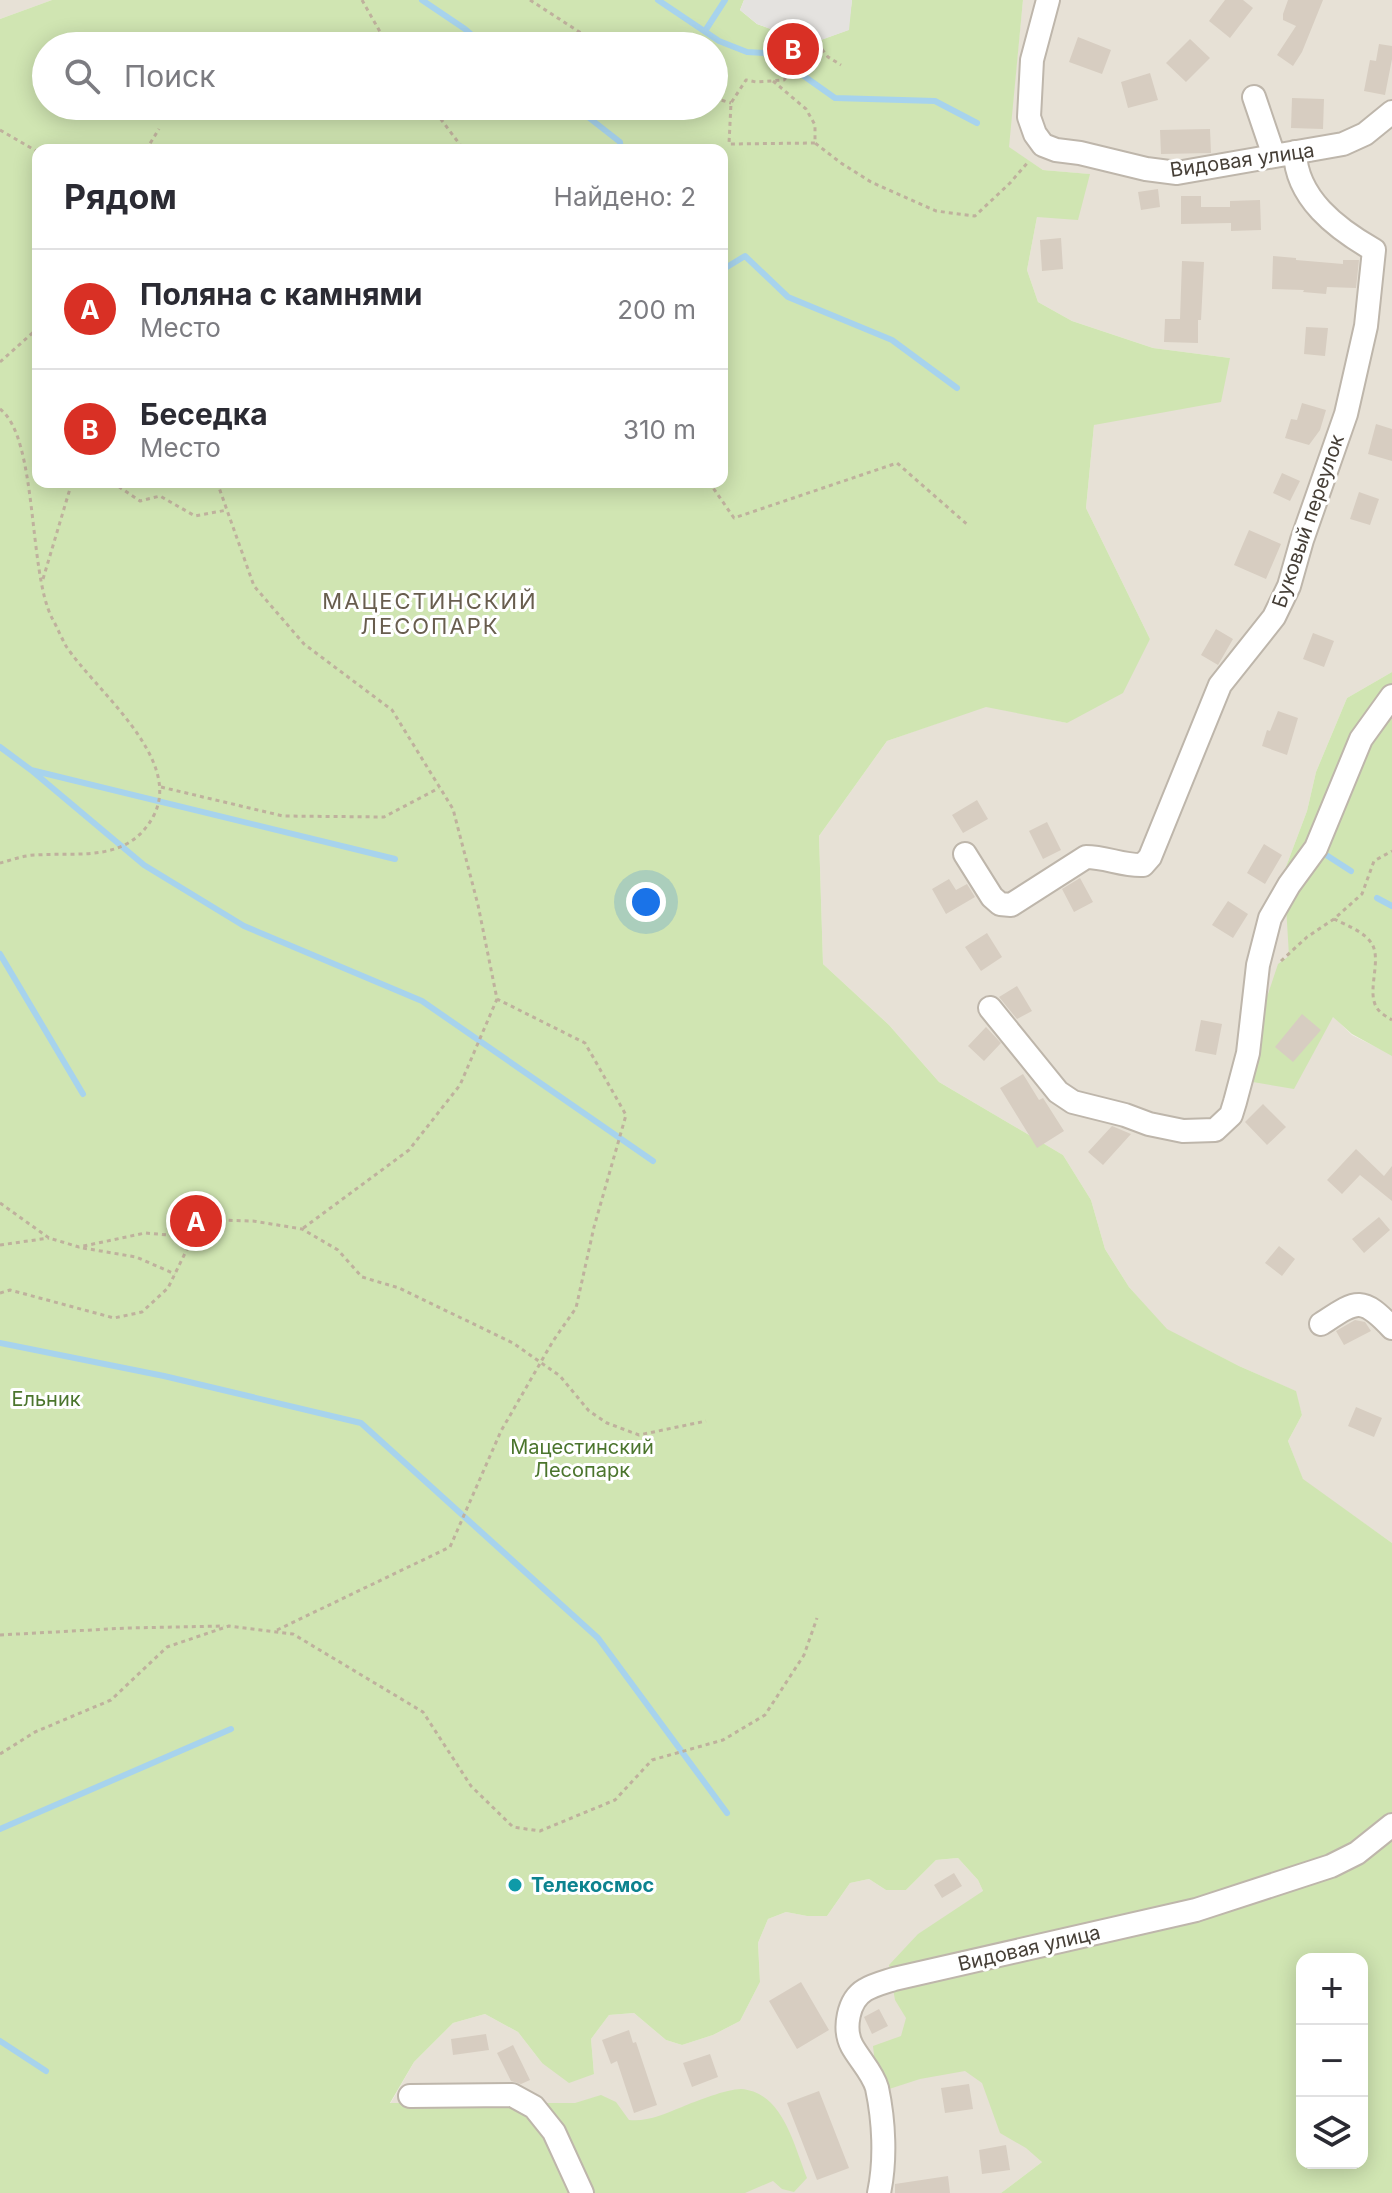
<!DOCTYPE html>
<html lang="ru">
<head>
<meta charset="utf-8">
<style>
  :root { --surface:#fff; --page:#f2f2f3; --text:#2b2b33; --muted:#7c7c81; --line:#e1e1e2; --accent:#d93025 }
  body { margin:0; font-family:Inter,sans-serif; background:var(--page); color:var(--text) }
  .controls { position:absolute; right:24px; bottom:24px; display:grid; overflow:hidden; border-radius:16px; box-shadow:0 4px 20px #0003 }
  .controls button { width:72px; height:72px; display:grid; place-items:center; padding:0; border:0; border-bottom:2px solid var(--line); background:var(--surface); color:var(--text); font:40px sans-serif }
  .you { position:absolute; left:646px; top:902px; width:28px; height:28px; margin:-20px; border:6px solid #fff; border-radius:50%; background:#1a73e8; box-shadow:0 0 0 12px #1a73e833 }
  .badge { display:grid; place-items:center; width:52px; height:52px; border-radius:50%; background:var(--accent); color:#fff; font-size:26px; font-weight:700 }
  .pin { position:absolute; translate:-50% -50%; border:4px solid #fff; box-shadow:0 2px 8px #0006 }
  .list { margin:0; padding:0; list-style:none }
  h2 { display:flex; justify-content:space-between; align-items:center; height:104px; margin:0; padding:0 32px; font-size:34px }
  h2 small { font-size:26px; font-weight:400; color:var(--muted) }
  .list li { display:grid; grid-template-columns:52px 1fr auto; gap:24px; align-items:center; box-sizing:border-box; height:120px; padding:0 32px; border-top:2px solid var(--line) }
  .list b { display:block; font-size:30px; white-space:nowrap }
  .list p { margin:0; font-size:26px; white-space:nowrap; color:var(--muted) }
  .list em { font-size:26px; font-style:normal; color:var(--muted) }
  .icon { flex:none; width:44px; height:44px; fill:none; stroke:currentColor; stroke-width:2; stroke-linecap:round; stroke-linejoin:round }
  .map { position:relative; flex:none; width:1392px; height:2193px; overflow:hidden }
  .search { position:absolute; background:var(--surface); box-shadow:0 4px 20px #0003; left:32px; top:32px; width:696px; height:88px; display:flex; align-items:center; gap:20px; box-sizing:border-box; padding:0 28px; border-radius:44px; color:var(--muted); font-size:30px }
  .panel { position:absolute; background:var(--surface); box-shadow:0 4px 20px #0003; left:32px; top:144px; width:696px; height:344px; border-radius:16px }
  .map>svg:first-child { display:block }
</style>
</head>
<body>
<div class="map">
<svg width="1392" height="2193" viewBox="0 0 1392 2193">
  <rect width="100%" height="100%" fill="#f3efe8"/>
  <path fill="#e7e1d6" d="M0 0H52L0 19Z
    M1023 0H1392V672L1347 698 1316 772 1307 811 1284 872 1333 1016 1352 1035 1392 1055V1543L1303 1480 1288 1441 1302 1415 1295 1391 1239 1366 1167 1330 1129 1287 1105 1249 1091 1200 1063 1155 939 1082 889 1025 823 964 819 836 887 741 986 706 1067 723 1150 639 1086 508 1094 425 1230 358 1153 348 1072 321 1038 302 1027 270 1037 217 1089 174 1043 170 1008 147Z
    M958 1858 978 1880 983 1891 1042 2162 1001 2193H373L390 2104 414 2062 453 2023 485 2014 518 2032 542 2063 594 2074 591 2039 609 2015 634 2013 666 2040 682 2045 713 2035 740 2021 760 1982 758 1943 768 1919 786 1912 807 1916H827L850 1883 869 1879 886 1890H906L936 1860Z"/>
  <path fill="#d0e5b2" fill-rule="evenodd" d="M52 0H744L740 10 757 24 795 38 804 46 848 30 852 0H1023L1009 147 1043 170 1090 174 1078 220 1037 217 1027 270 1038 302 1072 321 1153 348 1230 358 1221 402 1094 425 1086 508 1150 639 1123 693 1067 723 986 707 887 741 819 836 823 964 889 1025 939 1082 1063 1155 1091 1200 1105 1249 1129 1287 1167 1329 1239 1366 1296 1391 1302 1415 1288 1441 1303 1479 1392 1543V2193H1001L1042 2162 1026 2148 1000 2133 982 2083 965 2071 920 2079 883 2091 876 2074 873 2046 901 2036 906 2018 895 2000 889 1965 918 1934 983 1891 978 1880 958 1858 936 1860 906 1890H886L869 1879 850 1883 827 1916H807L786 1912 768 1919 758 1943 760 1982 740 2021 713 2035 682 2045 666 2040 634 2013 609 2015 591 2039 594 2074 569 2083 542 2063 518 2032 485 2014 453 2023 414 2062 390 2103H575L601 2095 616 2102 629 2120C648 2122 664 2114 682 2107 696 2101 727 2089 741 2089 783 2092 794 2146 807 2178L794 2192 782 2189 773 2181 745 2193H0V19ZM46 46H714V106H46ZM38 150H722V482H38ZM1302 1959H1362V2163H1302Z
    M1392 672V1056L1352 1034 1333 1017 1294 1089 1241 1080 1252 1021 1268 994 1278 964 1289 956 1284 872 1307 811 1316 772 1347 698Z"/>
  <path fill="#e4e2df" d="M744 0H852L849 30 804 46 795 38 757 24 740 10Z"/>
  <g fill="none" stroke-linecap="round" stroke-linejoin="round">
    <path stroke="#a7d3ed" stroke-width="6" d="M422 0 465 29 485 46
      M658 0 719 41 747 52 780 54 794 69 835 98 935 101 977 123
      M705 31 725 0
      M574 106 620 142 621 150
      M722 270 745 256 788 297 892 340 957 388
      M0 747 31 770 395 859
      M31 770 144 865 244 926 422 1001 653 1161
      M1320 851 1351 871
      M1377 898 1392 906
      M0 954 83 1094
      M0 1343 164 1376 361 1423 598 1638 727 1813
      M0 1829 231 1729
      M0 2041 46 2071"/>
  </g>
  <path fill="#d7cdc1" d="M1225 0H1243L1253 8 1230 38 1209 21Z
    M1288 0H1323L1302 52 1293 66 1277 55 1296 26 1283 20V14Z
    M1078 37 1111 50 1102 74 1069 62Z
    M1190 39 1210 58 1186 82 1166 63Z
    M1379 44 1392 46V59L1385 95 1364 91 1370 60 1376 61Z
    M1150 73 1158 100 1128 108 1121 82Z
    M1292 98 1324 99 1323 129 1291 128Z
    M1210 129 1211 153 1161 154 1160 130Z
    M1158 189 1160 207 1141 210 1138 192Z
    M1181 196H1201V207H1230V201L1260 200 1261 230 1231 231V223L1181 224Z
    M1061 238 1063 269 1042 271 1040 240Z
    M1273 256 1296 258V260L1343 264V260H1359L1356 288 1327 287 1326 294 1303 292 1304 290 1272 289Z
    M1182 261 1204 262 1201 320H1198V343L1164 342 1165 319H1180Z
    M1306 327 1328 328 1325 356 1304 354Z
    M1302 403 1326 410 1320 430 1309 445 1285 438 1291 419 1297 420Z
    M1376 424 1392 429V461L1368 454Z
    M1282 473 1300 481 1290 501 1273 493Z
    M1359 492 1379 499 1370 525 1350 519Z
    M1249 530 1281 544 1266 579 1234 565Z
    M1216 629 1233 639 1218 665 1201 655Z
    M1313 633 1334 641 1324 667 1303 659Z
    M1278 711 1298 718 1287 755 1262 746 1267 730 1270 731Z
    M977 800 988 819 963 833 952 815Z
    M1047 822 1061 850 1043 859 1029 831Z
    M1264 844 1282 855 1265 884 1247 873Z
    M1080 878 1093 902 1074 912 1062 889Z
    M949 879 956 890 967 884 975 897 946 914 932 889Z
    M1228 901 1248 914 1233 938 1212 925Z
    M987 933 1002 957 981 971 965 947Z
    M1017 986 1032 1011 1017 1019 999 997Z
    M1302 1014 1321 1030 1293 1062 1275 1047Z
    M1201 1020 1222 1024 1216 1055 1195 1051Z
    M986 1027 1001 1043 984 1061 968 1046Z
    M1023 1074 1039 1100 1043 1098 1064 1131 1037 1148 1000 1088Z
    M1263 1104 1286 1127 1267 1145 1245 1122Z
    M1112 1126 1131 1134 1103 1165 1088 1152Z
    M1356 1149 1384 1176 1392 1166V1201L1360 1175 1342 1194 1327 1180Z
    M1379 1217 1390 1230 1364 1253 1352 1239Z
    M1279 1246 1295 1259 1282 1276 1265 1263Z
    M1355 1320 1365 1322 1371 1331 1344 1345 1336 1331Z
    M1356 1407 1382 1418 1374 1437 1348 1426Z
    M954 1873 962 1886 942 1898 934 1885Z
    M801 1982 829 2030 797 2049 769 2001Z
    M879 2009 888 2026 872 2034 864 2017Z
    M629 2030 633 2043 636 2042 657 2105 634 2113 617 2061 611 2064 602 2040Z
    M486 2034 489 2050 453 2055 451 2039Z
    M513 2045 530 2080 521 2084 511 2081 497 2053Z
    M710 2054 718 2077 692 2087 683 2063Z
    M969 2084 973 2109 945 2113 941 2088Z
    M819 2091 849 2168 817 2180 787 2103Z
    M1006 2145 1010 2170 982 2174 979 2150Z
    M948 2176 950 2193H895V2184Z"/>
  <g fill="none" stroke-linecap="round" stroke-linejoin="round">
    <defs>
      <path id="minor" d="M1048 0 1032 60 1029 117 1035 134 1043 145 1056 150 1080 153 1146 169 1177 173 1343 144 1365 134 1392 112
        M1254 97 1274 156
        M965 854 992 897 1000 904 1011 905 1086 857C1106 857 1123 866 1143 865L1150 857 1220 685 1274 617 1289 586 1302 540 1346 414 1366 326 1374 250C1337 229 1296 198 1295 152
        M990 1008 1058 1092 1073 1102 1125 1115 1149 1124 1183 1131 1215 1130 1231 1115 1235 1102 1248 1053 1258 965 1270 918 1289 885 1316 848 1361 739 1392 696
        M1321 1324C1356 1301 1361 1295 1392 1328
        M410 2096 512 2095 534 2107 554 2132 582 2193
        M879 2193C886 2160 884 2121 877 2088 873 2073 859 2059 852 2046 843 2029 848 2000 865 1990 873 1985 885 1982 894 1979L1196 1910 1331 1866 1357 1853 1392 1825"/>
    </defs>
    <use href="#minor" stroke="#beb6ab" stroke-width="26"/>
    <path stroke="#bfb19d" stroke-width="3" stroke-dasharray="4 4" stroke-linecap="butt" d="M362 0 388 46
      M530 0 601 46
      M817 43 828 57 841 65
      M808 47 793 66 795 68 784 80 756 82 746 80 731 103 729 144 815 143
      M773 81 806 109 815 125V143L841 163 871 182 936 211 975 216 1010 183 1029 161
      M714 98 731 103
      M431 106 464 150
      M0 130 38 152
      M146 150 159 129
      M0 362 38 328
      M0 409C38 438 28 571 52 618 57 627 61 637 66 646 94 689 183 758 154 815 129 863 81 852 36 855 24 855 12 860 0 863
      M112 482 140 501 160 496 195 516 227 510
      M217 482 254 586 304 644 392 710 453 809 478 905 497 999 460 1085 409 1150 302 1229
      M709 482 734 518 897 463 969 526
      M43 579 72 482
      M161 787 283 816 384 817 439 788
      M1334 919C1346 925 1365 932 1372 944 1382 961 1366 992 1377 1008 1380 1013 1387 1017 1392 1020
      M1281 961 1307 937 1334 919 1362 894 1374 861 1392 851
      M0 1203 49 1238 79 1247 145 1233 193 1237
      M0 1245 49 1238
      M83 1248 136 1257 175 1274
      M0 1293 10 1290 114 1318 142 1312 168 1288 193 1237 217 1220 253 1221 302 1229 338 1250 362 1277 399 1288 513 1343 560 1376 589 1411 607 1423 639 1435 706 1421
      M277 1630 450 1547 501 1431 553 1341 576 1308 594 1227 626 1115 585 1043 497 999
      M0 1635 127 1628 224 1626
      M0 1754 35 1732 111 1700 167 1647 229 1626 293 1634 423 1712 471 1786 513 1827 540 1831 615 1800 652 1760 723 1740 765 1715 804 1655 817 1618"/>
    <use href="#minor" stroke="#fff" stroke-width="22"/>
  </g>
  <circle fill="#0f9aa8" stroke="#fff" stroke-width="3" cx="515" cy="1885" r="8"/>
  <g text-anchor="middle" stroke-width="6" stroke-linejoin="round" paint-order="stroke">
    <g font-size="20" fill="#463f37" stroke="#fff">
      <text transform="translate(1242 160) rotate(-8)" y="7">Видовая улица</text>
      <text transform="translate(1308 521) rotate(-71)" y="7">Буковый переулок</text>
      <text transform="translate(1029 1948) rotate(-13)" y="7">Видовая улица</text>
    </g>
    <g font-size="20" fill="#4b752d" stroke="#fff">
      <text x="46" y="1406">Ельник</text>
      <text x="582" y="1454">Мацестинский<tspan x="582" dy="23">Лесопарк</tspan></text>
    </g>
    <g font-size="20" font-weight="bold" fill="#0d838f" stroke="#fff" text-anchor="start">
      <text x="531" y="1892">Телекосмос</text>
    </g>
    <g font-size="22" letter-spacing="2" fill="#685d4e" stroke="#fff">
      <text x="430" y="609">МАЦЕСТИНСКИЙ<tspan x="430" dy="25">ЛЕСОПАРК</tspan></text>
    </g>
  </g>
</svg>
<div class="controls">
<button>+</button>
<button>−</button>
<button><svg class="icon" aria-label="layers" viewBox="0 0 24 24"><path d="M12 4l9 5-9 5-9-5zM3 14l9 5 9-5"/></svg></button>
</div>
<div class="you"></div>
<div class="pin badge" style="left:196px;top:1221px">A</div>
<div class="pin badge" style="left:793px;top:49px">B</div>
<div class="search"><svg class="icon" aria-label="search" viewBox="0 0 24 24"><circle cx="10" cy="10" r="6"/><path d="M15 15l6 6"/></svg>Поиск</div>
<section class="panel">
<h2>Рядом<small>Найдено: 2</small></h2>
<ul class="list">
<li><span class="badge">A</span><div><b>Поляна с камнями</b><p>Место</p></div><em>200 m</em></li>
<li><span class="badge">B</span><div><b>Беседка</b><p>Место</p></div><em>310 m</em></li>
</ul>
</section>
</div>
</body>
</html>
